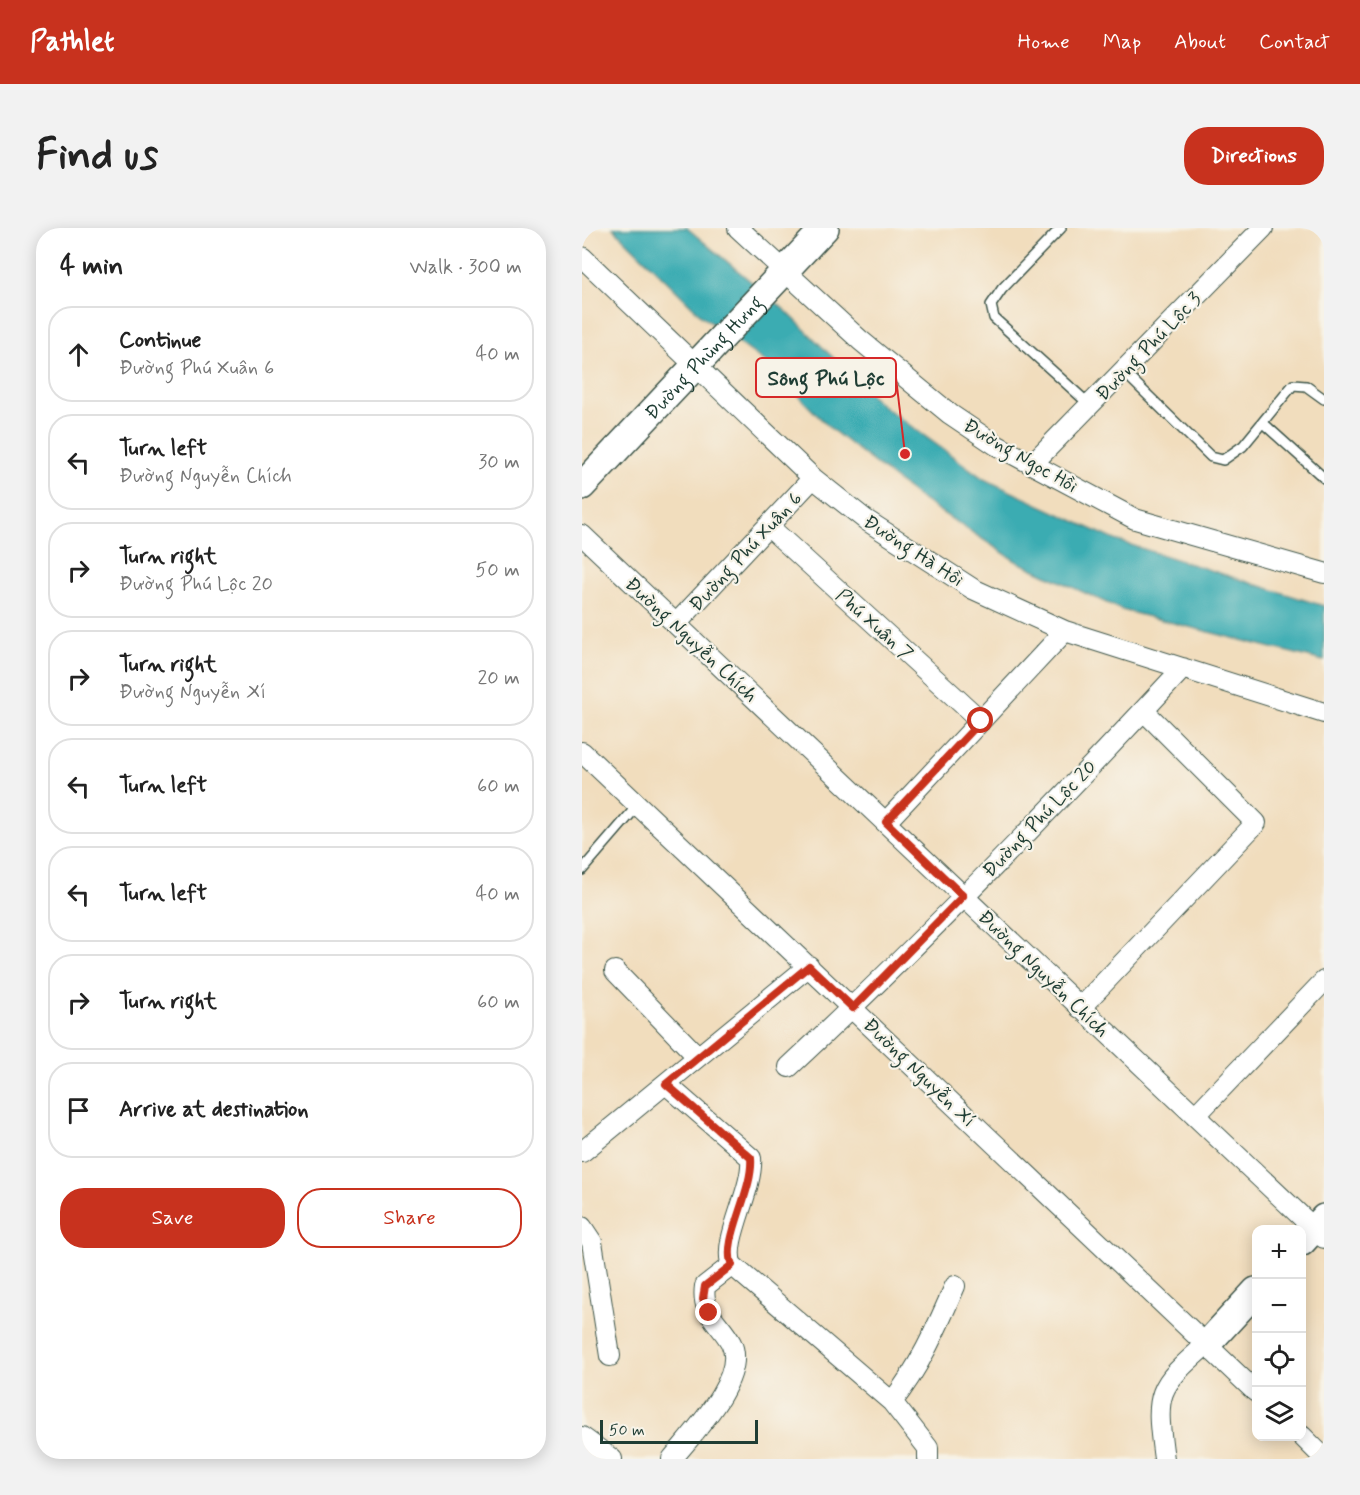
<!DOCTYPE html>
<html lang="en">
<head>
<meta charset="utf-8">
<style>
  :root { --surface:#fff; --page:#f2f2f2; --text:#222; --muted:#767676; --line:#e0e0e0; --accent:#c8321e }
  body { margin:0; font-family:Mynerve,sans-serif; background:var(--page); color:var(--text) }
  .controls { position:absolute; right:18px; bottom:18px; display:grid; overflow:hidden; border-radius:12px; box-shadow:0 3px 15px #0003 }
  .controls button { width:54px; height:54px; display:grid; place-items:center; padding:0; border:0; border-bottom:2px solid var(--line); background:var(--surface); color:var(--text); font:30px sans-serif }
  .scale { position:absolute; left:18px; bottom:15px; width:158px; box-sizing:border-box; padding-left:6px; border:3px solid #1f3d34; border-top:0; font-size:16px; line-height:21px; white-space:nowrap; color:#1f3d34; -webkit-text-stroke:4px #f7f3e8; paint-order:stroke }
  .stop { position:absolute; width:18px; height:18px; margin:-14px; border:4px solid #c8321e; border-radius:50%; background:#fff }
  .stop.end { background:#c8321e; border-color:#fff; box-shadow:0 2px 6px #0008 }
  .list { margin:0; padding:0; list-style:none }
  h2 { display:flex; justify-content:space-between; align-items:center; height:78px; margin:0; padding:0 24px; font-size:26px }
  h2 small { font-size:20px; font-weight:400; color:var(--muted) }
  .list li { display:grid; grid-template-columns:39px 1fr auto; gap:18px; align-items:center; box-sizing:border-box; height:96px; margin:0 12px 12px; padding:0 12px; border:2px solid var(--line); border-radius:24px }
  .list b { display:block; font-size:22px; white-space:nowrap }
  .list p { margin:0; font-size:20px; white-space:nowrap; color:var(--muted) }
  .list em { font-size:20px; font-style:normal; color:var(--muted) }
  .actions { display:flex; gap:12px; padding:18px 24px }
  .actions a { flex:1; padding:14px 0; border:2px solid var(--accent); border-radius:24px; text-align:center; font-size:21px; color:var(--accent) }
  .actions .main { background:var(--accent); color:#fff }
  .icon { flex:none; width:33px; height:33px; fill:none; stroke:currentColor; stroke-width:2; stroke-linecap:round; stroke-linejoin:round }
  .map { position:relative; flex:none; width:742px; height:1231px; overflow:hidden; border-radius:24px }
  header { display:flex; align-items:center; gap:36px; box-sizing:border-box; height:84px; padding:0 30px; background:var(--accent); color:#fff }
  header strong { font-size:28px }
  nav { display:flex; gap:33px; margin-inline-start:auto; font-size:21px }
  .intro { display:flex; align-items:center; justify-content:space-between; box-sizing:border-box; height:144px; padding:0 36px }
  h1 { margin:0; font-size:42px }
  .button { padding:15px 27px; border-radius:24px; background:var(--accent); color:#fff; font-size:21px; font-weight:700 }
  main { display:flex; gap:36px; padding:0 36px }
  aside { flex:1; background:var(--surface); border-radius:24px; box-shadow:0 3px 15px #0003 }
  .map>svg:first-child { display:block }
</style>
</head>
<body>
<header>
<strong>Pathlet</strong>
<nav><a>Home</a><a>Map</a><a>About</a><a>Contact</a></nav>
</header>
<div class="intro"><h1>Find us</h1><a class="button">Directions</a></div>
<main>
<aside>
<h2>4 min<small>Walk · 300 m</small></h2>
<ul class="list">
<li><svg class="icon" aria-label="ahead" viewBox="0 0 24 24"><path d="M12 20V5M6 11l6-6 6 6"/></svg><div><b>Continue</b><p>Đường Phú Xuân 6</p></div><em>40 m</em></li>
<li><svg class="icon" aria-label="left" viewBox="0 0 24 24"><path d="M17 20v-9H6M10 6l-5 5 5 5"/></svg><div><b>Turn left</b><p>Đường Nguyễn Chích</p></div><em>30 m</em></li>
<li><svg class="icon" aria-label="right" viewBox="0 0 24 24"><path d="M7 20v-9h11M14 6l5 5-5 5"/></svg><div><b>Turn right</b><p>Đường Phú Lộc 20</p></div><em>50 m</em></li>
<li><svg class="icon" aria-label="right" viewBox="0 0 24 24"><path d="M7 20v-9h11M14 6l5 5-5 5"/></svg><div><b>Turn right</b><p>Đường Nguyễn Xí</p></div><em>20 m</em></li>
<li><svg class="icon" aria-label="left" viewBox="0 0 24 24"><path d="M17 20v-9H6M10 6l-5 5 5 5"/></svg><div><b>Turn left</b></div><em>60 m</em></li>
<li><svg class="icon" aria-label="left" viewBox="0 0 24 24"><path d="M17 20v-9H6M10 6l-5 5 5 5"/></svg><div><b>Turn left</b></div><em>40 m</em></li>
<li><svg class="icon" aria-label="right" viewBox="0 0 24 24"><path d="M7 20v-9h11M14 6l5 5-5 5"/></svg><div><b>Turn right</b></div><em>60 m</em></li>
<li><svg class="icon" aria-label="arrive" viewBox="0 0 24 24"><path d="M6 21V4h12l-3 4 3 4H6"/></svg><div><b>Arrive at destination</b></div></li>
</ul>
<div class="actions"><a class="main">Save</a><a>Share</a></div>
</aside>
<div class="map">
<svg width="742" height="1231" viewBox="0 0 742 1231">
  <rect width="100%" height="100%" fill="#f7f3e8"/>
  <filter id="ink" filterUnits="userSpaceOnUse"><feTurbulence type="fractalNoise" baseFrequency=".0167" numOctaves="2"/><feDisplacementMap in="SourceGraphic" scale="12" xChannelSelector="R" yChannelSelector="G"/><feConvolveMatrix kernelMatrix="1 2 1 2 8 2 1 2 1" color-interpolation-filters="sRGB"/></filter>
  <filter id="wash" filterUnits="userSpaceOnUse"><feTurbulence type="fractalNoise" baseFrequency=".008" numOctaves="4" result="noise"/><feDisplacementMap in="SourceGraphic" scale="24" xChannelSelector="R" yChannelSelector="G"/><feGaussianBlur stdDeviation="1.35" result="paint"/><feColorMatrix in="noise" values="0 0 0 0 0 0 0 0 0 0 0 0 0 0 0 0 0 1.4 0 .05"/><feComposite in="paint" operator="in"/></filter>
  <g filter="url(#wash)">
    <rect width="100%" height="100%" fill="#f1ddbd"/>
    <path fill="#3aacb2" stroke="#2c7473" stroke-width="1.5" d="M31 0H105L204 83 297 175 402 251 533 312 742 378V433L540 382 434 333 336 269 248 200 183 134 120 88Z"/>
  </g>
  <g filter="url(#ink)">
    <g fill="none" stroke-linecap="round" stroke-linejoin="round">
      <defs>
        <path id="lane" d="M479 0 420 61 409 77 412 90 508 177
          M541 143 629 229 641 232 661 218 711 157 724 158 742 171
          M681 195 742 250
          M0 642 57 576"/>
        <path id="street" d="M156 0 278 112 368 186 414 217 553 291 742 345
          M0 29 231 250 284 292 391 361 483 403 742 485
          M450 236 681 0
          M186 298 399 493
          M0 307 742 1010
          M94 396 231 250
          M0 524 674 1164
          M304 594 483 403
          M33 743 116 829
          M498 780 674 595 562 483
          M207 839C343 712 474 577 601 440
          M84 856 169 930C172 961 139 1014 150 1037L310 1174 346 1220V1231
          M613 888 742 753
          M0 924 227 738
          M0 999 10 1014 28 1128
          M310 1174C338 1139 355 1099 373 1058
          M720 1208 742 1230
          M0 1209 30 1231
          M90 1231C110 1206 166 1149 149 1115 137 1093 119 1086 123 1058L150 1037
          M582 1231C573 1164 574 1160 625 1116"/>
        <g id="secondary">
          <path id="s1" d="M0 258 243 0"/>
          <path d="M720 1014 742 990"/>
          <path d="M625 1116 674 1063"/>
        </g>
      </defs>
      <use href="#lane" stroke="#3e5549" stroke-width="12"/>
      <use href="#street" stroke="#3e5549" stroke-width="22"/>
      <use href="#secondary" stroke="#3e5549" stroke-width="30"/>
      <use href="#lane" stroke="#fff" stroke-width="9"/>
      <use href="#street" stroke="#fff" stroke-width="20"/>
      <use href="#secondary" stroke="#fff" stroke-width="27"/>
    </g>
  </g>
  <g fill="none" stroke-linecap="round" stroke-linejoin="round" filter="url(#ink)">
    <path stroke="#c8321e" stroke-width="8" d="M127 1085 121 1071 123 1058 150 1037C139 1013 172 962 169 930L84 856 227 738 271 780 381 668 304 594 399 493"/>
  </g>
  <g text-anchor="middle" stroke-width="4.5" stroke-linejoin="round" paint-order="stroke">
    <g font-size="20" fill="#1f3d34" stroke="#f7f3e8">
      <text transform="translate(566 118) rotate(-46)" y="7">Đường Phú Lộc 3</text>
      <text dy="7" stroke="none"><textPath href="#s1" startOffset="177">Đường Phùng Hưng</textPath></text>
      <text transform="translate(439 227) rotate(30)" y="7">Đường Ngọc Hồi</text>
      <text transform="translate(332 322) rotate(33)" y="7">Đường Hà Hồi</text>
      <text transform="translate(163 323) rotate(-47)" y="7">Đường Phú Xuân 6</text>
      <text transform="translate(293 396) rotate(42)" y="7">Phú Xuân 7</text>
      <text transform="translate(110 411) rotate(43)" y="7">Đường Nguyễn Chích</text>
      <text transform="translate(457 590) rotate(-46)" y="7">Đường Phú Lộc 20</text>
      <text transform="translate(462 745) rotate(44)" y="7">Đường Nguyễn Chích</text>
      <text transform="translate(338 844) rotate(44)" y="7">Đường Nguyễn Xí</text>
    </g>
  </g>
  <path fill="none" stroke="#d62828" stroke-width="2" d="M323 226L314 150"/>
  <circle fill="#d62828" stroke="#f7f3e8" stroke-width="2" cx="323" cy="226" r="6"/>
  <rect fill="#f7f3e8" stroke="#d62828" stroke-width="2" x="174" y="130" width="140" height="39" rx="6"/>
  <g font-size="21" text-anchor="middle" font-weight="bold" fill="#1f3d34">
    <text x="244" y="157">Sông Phú Lộc</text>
  </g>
</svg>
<div class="controls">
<button>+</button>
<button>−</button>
<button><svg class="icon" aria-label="locate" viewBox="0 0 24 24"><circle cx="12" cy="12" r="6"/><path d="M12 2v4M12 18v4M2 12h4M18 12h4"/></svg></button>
<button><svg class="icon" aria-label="layers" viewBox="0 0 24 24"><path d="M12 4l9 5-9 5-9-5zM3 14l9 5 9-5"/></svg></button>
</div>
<div class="scale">50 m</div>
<div class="stop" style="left:399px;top:493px"></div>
<div class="stop end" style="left:127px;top:1085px"></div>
</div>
</main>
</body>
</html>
